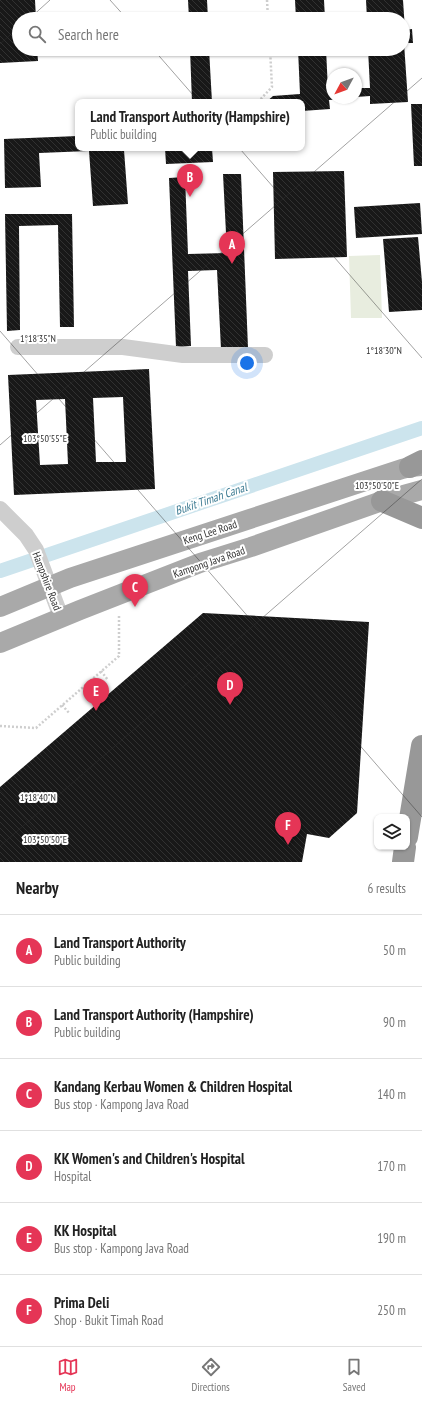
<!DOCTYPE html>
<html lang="en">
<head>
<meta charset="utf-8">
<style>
  :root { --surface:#fff; --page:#f6f6f6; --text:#222; --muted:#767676; --line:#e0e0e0; --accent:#e53556 }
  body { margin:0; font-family:"PT Sans Narrow",sans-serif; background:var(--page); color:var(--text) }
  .controls { position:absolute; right:12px; bottom:12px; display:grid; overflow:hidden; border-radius:8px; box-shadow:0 1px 3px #0004 }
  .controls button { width:36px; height:36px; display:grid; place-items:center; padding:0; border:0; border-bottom:1px solid var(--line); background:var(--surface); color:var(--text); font:20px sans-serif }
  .compass { position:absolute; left:326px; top:68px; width:36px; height:36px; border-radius:50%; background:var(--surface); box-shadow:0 1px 3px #0004; rotate:229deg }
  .you { position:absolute; left:247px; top:363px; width:14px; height:14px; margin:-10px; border:3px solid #fff; border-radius:50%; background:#1a73e8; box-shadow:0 0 0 6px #1a73e833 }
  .badge { display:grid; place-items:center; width:26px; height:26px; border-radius:50%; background:var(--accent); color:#fff; font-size:13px; font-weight:700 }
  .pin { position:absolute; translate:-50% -33px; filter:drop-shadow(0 1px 2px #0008) }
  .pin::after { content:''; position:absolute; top:21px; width:14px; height:12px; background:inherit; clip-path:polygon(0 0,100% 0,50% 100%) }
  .popup { position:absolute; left:75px; top:99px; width:230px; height:52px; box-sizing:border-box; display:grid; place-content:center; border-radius:8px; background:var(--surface); filter:drop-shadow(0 1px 3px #0005); font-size:13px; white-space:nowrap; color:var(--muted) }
  .popup b { font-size:15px; color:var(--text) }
  .popup::after { content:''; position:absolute; left:50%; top:100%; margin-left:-8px; border:8px solid transparent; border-top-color:var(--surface) }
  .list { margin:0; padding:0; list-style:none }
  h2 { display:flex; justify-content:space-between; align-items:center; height:52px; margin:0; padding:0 16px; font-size:17px }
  h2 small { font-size:13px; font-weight:400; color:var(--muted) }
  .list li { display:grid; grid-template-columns:26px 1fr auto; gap:12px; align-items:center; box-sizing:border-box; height:72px; padding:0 16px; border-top:1px solid var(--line) }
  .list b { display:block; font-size:15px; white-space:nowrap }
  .list p { margin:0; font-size:13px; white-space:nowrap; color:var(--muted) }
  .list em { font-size:13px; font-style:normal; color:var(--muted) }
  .icon { flex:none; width:22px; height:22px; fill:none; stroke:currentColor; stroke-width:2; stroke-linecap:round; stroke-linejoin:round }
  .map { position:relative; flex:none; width:422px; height:862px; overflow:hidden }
  .search { position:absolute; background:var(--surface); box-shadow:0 1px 3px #0004; left:12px; right:12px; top:12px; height:44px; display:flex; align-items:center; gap:10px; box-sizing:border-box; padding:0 14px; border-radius:22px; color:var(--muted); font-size:15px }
  .sheet { height:484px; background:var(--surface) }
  nav { display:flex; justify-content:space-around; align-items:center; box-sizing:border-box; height:56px; border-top:1px solid var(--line); background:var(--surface); font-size:11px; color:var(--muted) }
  nav a { display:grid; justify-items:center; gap:2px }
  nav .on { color:var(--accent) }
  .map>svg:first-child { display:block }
</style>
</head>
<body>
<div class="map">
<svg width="422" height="862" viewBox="0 0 422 862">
  <defs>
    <pattern id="building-back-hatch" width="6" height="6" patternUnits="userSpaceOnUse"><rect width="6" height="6" fill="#181818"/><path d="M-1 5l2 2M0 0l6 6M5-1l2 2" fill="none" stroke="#313131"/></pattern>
  </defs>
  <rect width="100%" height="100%" fill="#fff"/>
  <path fill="#e8eddf" d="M380 255 382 318H351L349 256Z"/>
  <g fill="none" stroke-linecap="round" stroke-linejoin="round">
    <path stroke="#cce4ed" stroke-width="14" d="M0 571 422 428"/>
  </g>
  <path fill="url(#building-back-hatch)" fill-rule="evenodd" d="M0 0H35L36 19H19V49H37L38 61 0 63Z
    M188 0H207L208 19H189Z
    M295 0H324L325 19H296Z
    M366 0H403L405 30 412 29 413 43H404L408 102 370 104V96L356 97V88H370L368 49H403V19H367Z
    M190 49H209L212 102H192Z
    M298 49H326L328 90 332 89V98H342V99L329 100 330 109 302 111V102H266L273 96 300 94Z
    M411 104H422V166H414Z
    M78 136V148H146V149L124 150 128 204 93 206 89 151 39 153 41 187 5 188 4 139Z
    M165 148H212L213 162 166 164Z
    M344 171 347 257 275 259 273 172Z
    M223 174H241L248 348 221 349 217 270 188 271 191 346 176 347 169 178 185 177 188 254 227 253Z
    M420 203 422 234 356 238 354 207Z
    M5 214H72L74 327H60L58 225 19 226 20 330 7 331Z
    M418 237 422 282V310L389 312 383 239Z
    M149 369 155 489 14 495 8 375ZM123 397 126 462H96L93 398ZM65 399 68 464 40 465 36 400Z
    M203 613 369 622 357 813 329 838 307 834 302 862H0V787Z"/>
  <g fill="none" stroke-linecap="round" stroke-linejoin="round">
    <path stroke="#cecece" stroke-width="2.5" stroke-dasharray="2 2" stroke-linecap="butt" d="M267 0 268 19
      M258 102 272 87 270 49
      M264 148V149
      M101 671 108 680
      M62 705 70 714
      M0 726 36 728 119 656V615"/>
    <path stroke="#cecece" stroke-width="16" d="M18 347H123L183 355H265
      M0 509 26 535 36 550 61 617"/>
    <path stroke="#a9a9a9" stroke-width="20" d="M0 607 70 578 402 469 410 467 422 466
      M0 643 80 610 200 563 251 547 382 501 422 490"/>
    <path stroke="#989898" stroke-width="22" d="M410 467 422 461
      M382 501 422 518
      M407 837 422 746
      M403 862 405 847"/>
  </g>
  <path fill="none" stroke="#313131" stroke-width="1" stroke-opacity="0.45" d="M110 0 127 19M29 19 50 0M0 44 19 27M153 49 422 358M0 331 422 817M0 445 422 78M0 790 63 862M0 846 422 479"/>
  <g text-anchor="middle" stroke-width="4" stroke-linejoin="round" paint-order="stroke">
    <g font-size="11" fill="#313131" stroke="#fff">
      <text transform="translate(210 532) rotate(-18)" y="4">Keng Lee Road</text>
      <text transform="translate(209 562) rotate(-19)" y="4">Kampong Java Road</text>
      <text transform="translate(47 581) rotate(69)" y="4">Hampshire Road</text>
    </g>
    <g font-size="12" font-style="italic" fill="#3e7c93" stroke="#fff">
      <text transform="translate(211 499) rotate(-19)" y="4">Bukit Timah Canal</text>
    </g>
  </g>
  <g font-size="10" text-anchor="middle" fill="#313131" stroke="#fff" stroke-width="4" stroke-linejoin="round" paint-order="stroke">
    <text x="38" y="342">1°18'35"N</text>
    <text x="384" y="354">1°18'30"N</text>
    <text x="45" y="442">103°50'55"E</text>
    <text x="377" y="489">103°50'50"E</text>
    <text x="38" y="801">1°18'40"N</text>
    <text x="45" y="843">103°50'50"E</text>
  </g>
</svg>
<div class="controls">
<button><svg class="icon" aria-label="layers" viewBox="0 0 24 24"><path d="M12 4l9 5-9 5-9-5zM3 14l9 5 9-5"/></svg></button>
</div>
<svg class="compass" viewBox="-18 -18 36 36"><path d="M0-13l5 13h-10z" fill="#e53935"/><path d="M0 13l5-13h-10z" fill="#767676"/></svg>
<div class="you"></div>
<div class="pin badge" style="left:232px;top:264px">A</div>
<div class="pin badge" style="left:190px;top:197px">B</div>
<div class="popup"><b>Land Transport Authority (Hampshire)</b>Public building</div>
<div class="pin badge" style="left:135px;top:607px">C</div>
<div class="pin badge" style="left:230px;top:705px">D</div>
<div class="pin badge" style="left:96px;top:711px">E</div>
<div class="pin badge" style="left:288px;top:845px">F</div>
<div class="search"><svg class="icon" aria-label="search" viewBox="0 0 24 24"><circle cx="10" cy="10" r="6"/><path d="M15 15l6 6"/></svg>Search here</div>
</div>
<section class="sheet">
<h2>Nearby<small>6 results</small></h2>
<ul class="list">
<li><span class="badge">A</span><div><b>Land Transport Authority</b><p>Public building</p></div><em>50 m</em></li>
<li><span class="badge">B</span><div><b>Land Transport Authority (Hampshire)</b><p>Public building</p></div><em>90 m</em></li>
<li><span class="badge">C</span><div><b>Kandang Kerbau Women &amp; Children Hospital</b><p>Bus stop · Kampong Java Road</p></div><em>140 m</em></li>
<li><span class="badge">D</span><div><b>KK Women's and Children's Hospital</b><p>Hospital</p></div><em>170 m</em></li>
<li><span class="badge">E</span><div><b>KK Hospital</b><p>Bus stop · Kampong Java Road</p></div><em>190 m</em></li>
<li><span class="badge">F</span><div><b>Prima Deli</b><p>Shop · Bukit Timah Road</p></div><em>250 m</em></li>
</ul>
</section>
<nav>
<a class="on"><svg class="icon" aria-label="map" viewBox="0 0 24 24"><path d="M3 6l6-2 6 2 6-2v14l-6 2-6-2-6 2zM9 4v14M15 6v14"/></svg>Map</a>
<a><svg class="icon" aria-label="directions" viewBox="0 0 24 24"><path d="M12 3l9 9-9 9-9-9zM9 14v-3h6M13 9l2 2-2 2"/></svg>Directions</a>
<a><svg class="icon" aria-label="saved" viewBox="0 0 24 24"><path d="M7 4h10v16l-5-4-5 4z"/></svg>Saved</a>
</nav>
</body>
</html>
